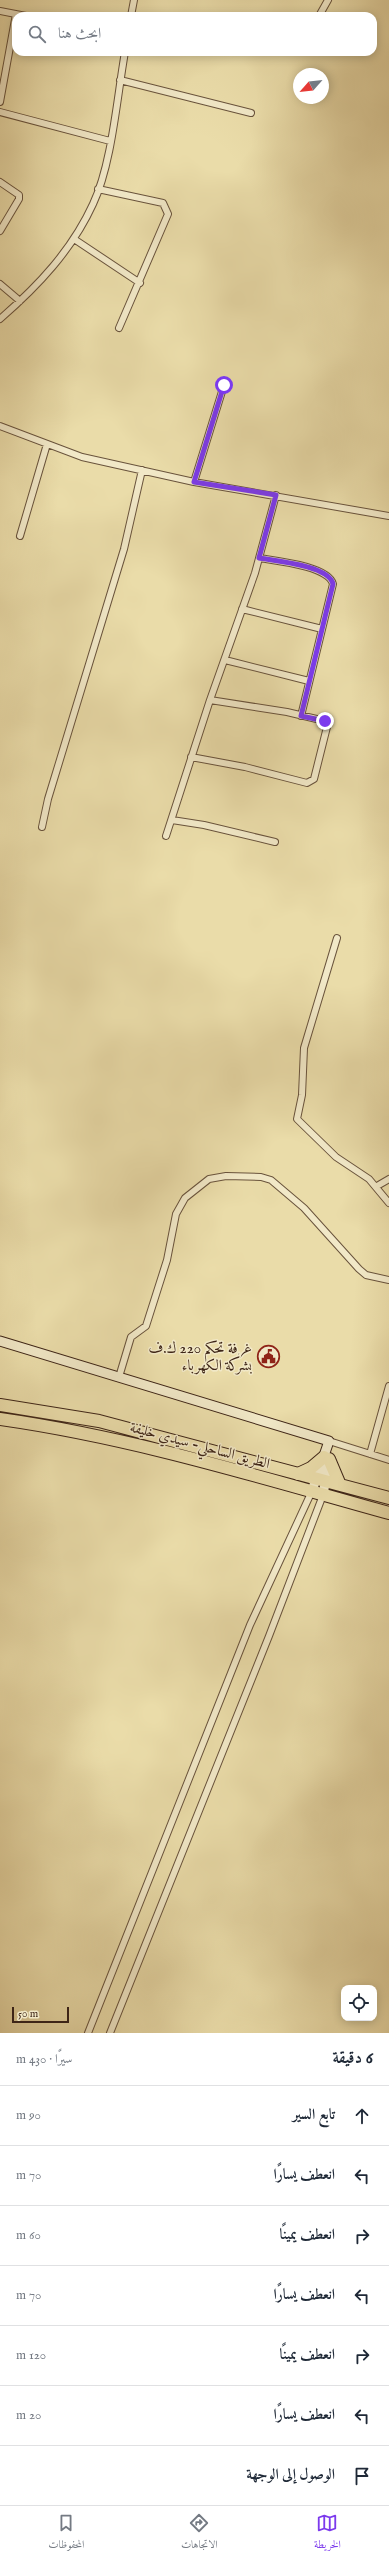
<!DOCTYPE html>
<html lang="ar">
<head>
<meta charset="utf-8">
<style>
  :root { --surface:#fff; --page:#f2f2f3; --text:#1f2937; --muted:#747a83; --line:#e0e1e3; --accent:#7c3aed }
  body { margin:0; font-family:"IM FELL English",Amiri,serif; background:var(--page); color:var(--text); direction:rtl }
  .controls { position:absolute; right:12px; bottom:12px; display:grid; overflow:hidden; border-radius:8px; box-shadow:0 2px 10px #0003 }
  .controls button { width:36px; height:36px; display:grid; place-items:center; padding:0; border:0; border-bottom:1px solid var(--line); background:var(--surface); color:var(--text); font:20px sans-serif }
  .compass { position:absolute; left:293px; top:68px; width:36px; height:36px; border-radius:50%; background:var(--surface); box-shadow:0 2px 10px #0003; rotate:243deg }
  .scale { position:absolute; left:12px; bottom:10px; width:57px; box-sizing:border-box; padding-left:4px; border:2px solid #3e2517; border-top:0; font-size:11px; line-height:14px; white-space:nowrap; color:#3e2517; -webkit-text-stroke:3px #f1e8c7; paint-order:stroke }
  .stop { position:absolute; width:12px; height:12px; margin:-9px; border:3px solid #7c3aed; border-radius:50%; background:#fff }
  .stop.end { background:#7c3aed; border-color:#fff; box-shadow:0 1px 4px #0008 }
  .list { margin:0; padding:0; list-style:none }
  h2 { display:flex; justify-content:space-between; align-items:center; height:52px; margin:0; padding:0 16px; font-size:17px }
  h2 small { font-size:13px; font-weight:400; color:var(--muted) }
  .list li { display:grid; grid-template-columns:26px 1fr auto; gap:12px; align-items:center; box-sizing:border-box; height:60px; padding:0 16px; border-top:1px solid var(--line) }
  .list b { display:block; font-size:15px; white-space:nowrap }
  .list em { font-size:13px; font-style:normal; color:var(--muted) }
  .icon { flex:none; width:22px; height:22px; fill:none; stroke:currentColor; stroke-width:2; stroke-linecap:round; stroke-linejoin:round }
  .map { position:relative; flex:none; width:389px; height:2033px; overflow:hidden; direction:ltr }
  .search { position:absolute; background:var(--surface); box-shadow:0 2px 10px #0003; left:12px; right:12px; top:12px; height:44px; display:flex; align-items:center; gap:10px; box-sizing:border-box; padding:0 14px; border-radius:12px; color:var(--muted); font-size:15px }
  .sheet { height:472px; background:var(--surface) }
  nav { display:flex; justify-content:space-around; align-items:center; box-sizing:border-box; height:56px; border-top:1px solid var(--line); background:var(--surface); font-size:11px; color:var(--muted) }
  nav a { display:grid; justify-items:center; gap:2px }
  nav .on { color:var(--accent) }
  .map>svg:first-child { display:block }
</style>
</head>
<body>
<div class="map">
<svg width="389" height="2033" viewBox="0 0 389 2033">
  <rect width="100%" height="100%" fill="#eadca9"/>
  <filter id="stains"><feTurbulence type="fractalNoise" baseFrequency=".005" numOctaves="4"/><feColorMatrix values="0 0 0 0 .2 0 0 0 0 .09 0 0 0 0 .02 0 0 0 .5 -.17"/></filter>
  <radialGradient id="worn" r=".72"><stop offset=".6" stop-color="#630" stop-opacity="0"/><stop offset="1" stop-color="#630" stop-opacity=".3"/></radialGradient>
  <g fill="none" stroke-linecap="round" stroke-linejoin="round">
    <defs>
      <path id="street" d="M0 11 26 16
        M131 16 134 0
        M319 16 328 0
        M120 80 251 113
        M0 102 16 14
        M0 112 110 141
        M0 182 19 195V199L0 231
        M98 189 163 203 168 214 119 328
        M74 239 140 283
        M0 284 20 301
        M0 319C38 286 72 250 93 204 112 164 117 97 125 52
        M0 426 82 457 194 482 389 516
        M194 482 224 385
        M20 536 47 444
        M259 558C277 561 328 566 333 584L301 716
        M242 609 322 629
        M225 660 309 681
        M191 757 245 767 307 783 314 779 327 727 325 721 287 712 210 700
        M172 820 204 825 275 842
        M42 827 48 799 124 549 142 470
        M166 836 210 700 255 573 276 495
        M337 938 304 1048 302 1095 297 1119 336 1157 369 1179 389 1203
        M377 1186 389 1179
        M119 1377 131 1337 146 1326 167 1260 176 1214 185 1198 209 1179 226 1176 261 1177 271 1180 304 1208 359 1269 366 1275 389 1280
        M329 1441 389 1460
        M370 1454 389 1386
        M88 2033 250 1625 312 1491
        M110 2033 269 1636 323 1495"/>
      <path id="secondary" d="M0 1341 329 1441 312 1491
        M323 1495 329 1459"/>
      <path id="highway" d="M0 1405 99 1421 389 1498
        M0 1419C134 1438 259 1477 389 1513
        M329 1459 340 1485
        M298 1474 311 1468 324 1457"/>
    </defs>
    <use href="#street" stroke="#69533c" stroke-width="8"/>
    <use href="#secondary" stroke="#3e2517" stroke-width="11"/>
    <use href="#highway" stroke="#3e2517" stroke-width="14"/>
    <use href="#street" stroke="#f1e8c7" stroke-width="6"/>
    <use href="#secondary" stroke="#f1e8c7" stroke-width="9"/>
    <use href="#highway" stroke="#eadca9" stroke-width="12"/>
  </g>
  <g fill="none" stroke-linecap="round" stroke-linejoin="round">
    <path stroke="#7c3aed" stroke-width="5" d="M224 385 194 482 276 495 259 558C277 561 329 566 333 584L301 716 325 721"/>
  </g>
  <defs>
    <symbol id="civic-ring" viewBox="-11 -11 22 22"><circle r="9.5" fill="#f1e8c7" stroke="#8f2418" stroke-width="1.5"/><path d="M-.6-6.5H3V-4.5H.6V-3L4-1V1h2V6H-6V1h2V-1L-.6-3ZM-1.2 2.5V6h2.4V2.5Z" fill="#8f2418"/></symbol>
  </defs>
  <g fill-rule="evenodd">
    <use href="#civic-ring" x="256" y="1344" width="25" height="25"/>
  </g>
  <g text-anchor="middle" stroke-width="3" stroke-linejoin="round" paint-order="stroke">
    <g font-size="15" fill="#3e2517" stroke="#f1e8c7" text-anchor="end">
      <text x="252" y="1353">غرفة تحكم 220 ك.ف<tspan x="252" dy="17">بشركة الكهرباء</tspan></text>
    </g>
    <g font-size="15" fill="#3e2517" stroke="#f1e8c7">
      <text transform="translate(200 1445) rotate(15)" y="5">الطريق الساحلي- سيدي خليفة</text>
    </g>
  </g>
  <rect width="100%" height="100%" filter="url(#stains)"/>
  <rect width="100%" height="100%" fill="url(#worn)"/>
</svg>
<div class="controls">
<button><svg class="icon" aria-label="locate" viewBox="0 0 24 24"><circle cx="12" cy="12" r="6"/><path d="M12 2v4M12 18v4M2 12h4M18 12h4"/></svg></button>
</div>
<svg class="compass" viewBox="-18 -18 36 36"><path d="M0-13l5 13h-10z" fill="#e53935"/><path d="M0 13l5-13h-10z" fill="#747a83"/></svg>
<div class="scale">50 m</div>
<div class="stop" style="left:224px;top:385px"></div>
<div class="stop end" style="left:325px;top:721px"></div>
<div class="search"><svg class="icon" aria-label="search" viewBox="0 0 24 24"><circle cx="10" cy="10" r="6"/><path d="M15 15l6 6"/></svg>ابحث هنا</div>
</div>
<section class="sheet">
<h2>6 دقيقة<small>سيرًا · 430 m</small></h2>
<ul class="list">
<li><svg class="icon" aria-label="ahead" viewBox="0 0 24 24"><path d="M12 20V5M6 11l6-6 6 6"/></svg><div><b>تابع السير</b></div><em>90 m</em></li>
<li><svg class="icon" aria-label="left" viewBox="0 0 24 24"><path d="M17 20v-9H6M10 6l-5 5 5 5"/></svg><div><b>انعطف يسارًا</b></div><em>70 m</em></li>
<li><svg class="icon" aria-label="right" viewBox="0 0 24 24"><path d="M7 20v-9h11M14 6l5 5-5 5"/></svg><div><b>انعطف يمينًا</b></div><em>60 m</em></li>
<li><svg class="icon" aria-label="left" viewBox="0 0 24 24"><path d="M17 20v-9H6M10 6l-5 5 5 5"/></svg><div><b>انعطف يسارًا</b></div><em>70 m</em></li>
<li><svg class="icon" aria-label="right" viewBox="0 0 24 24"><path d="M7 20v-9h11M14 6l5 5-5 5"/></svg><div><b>انعطف يمينًا</b></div><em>120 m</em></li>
<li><svg class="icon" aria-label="left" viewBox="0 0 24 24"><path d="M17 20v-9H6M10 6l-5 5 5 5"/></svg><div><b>انعطف يسارًا</b></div><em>20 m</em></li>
<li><svg class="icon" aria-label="arrive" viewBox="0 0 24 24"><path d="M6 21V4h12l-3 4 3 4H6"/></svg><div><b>الوصول إلى الوجهة</b></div></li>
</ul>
</section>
<nav>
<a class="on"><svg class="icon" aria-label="map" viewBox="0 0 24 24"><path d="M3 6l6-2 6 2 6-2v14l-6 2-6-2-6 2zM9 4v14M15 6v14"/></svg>الخريطة</a>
<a><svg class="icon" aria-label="directions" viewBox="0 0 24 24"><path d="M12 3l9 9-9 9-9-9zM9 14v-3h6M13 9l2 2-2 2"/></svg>الاتجاهات</a>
<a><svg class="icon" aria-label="saved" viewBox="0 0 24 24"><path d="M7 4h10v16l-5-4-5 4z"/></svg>المحفوظات</a>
</nav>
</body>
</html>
